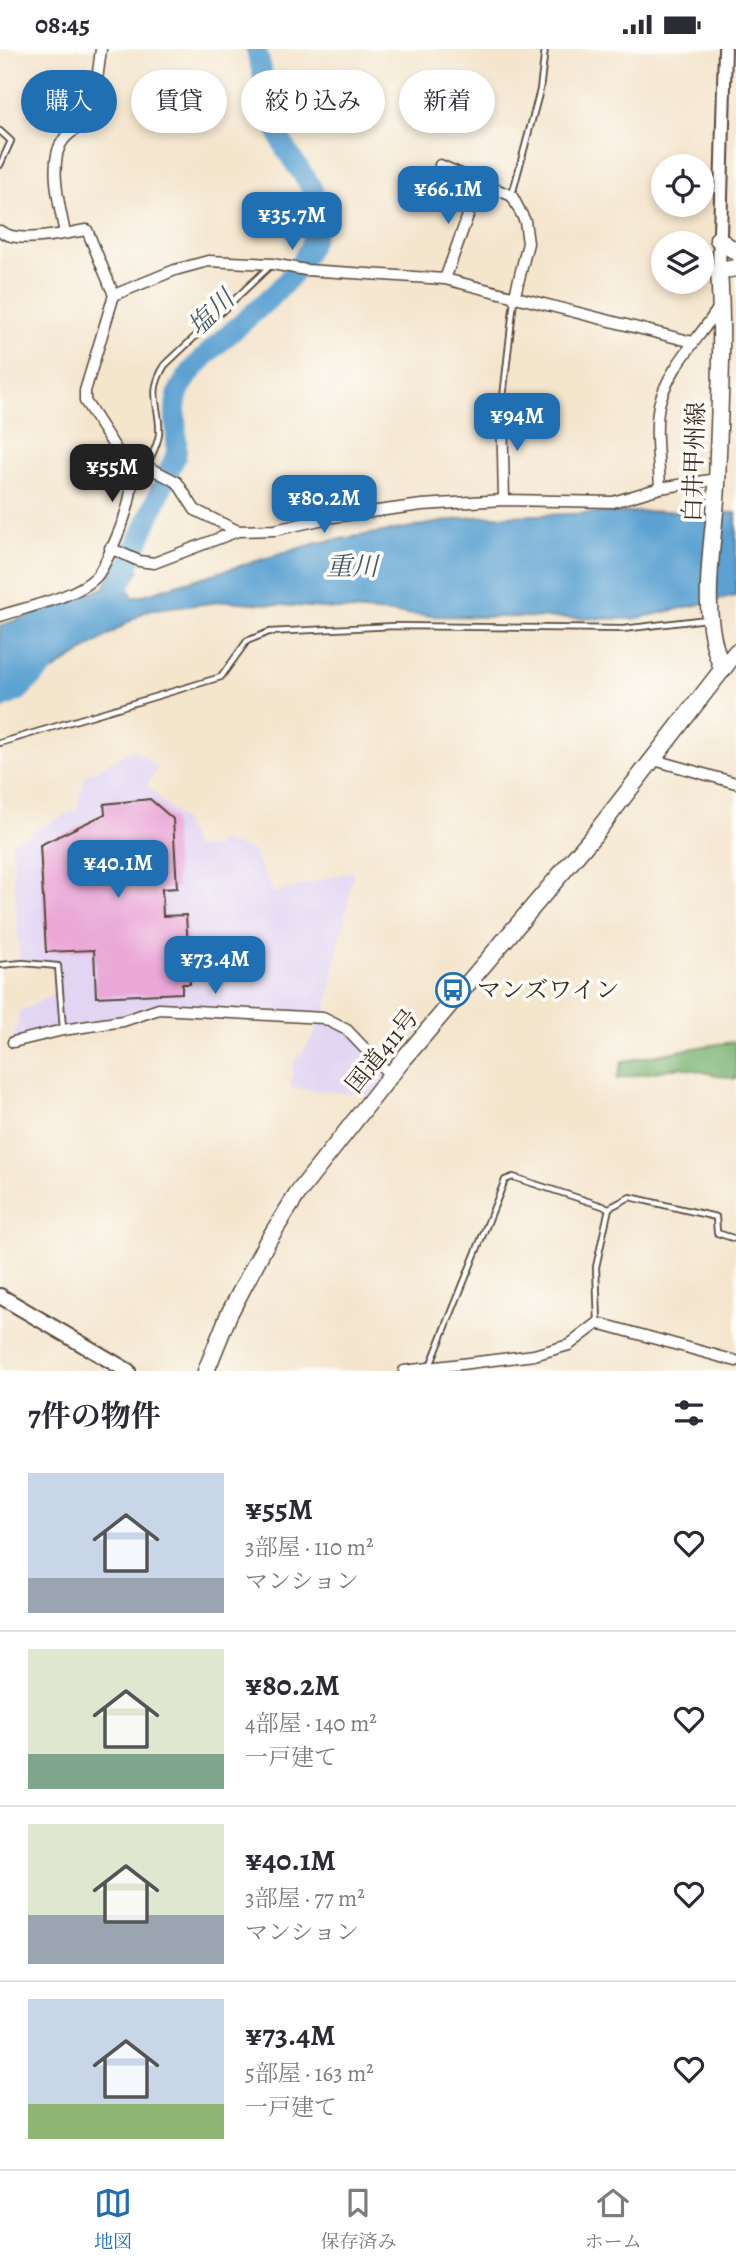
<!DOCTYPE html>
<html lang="ja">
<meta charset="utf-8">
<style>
body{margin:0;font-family:Alegreya,"Noto Serif JP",serif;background:#f7f7f7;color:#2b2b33;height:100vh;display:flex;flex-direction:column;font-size:26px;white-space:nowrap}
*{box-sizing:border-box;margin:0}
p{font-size:23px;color:#7c7c81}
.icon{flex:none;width:38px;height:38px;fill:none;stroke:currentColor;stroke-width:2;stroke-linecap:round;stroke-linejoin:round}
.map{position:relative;height:1322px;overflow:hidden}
.side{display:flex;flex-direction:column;background:#fff;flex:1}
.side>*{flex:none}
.guide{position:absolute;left:21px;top:21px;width:695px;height:63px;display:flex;gap:14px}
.tools{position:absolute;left:651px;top:105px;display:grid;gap:14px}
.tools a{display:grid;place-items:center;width:63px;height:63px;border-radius:50%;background:#fff;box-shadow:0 4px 10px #0003;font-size:35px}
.price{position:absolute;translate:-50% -60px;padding:0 16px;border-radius:14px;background:#1f6fb2;color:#fff;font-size:23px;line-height:46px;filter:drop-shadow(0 2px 4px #0008)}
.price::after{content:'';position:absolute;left:50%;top:42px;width:21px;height:16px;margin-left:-10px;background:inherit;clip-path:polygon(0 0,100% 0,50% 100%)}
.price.current{background:#222;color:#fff}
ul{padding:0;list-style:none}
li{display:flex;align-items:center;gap:21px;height:175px;padding:0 28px}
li+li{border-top:2px solid #e1e1e2}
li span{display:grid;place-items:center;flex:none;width:196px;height:140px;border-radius:0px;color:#555}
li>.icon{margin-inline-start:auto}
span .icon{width:84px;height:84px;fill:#fffc;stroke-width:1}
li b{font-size:30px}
h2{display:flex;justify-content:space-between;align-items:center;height:84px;padding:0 28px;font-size:30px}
.pill{padding:0 24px;border-radius:32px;background:#fff;box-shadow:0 4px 10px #0003;font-size:24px;line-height:63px}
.pill.current{background:#1f6fb2;color:#fff}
.status{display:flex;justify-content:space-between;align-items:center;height:49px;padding:0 35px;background:#fff;direction:ltr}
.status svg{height:19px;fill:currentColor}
.tab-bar{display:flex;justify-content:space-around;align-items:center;height:98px;border-top:2px solid #e1e1e2;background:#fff;font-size:19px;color:#7c7c81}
.tab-bar a{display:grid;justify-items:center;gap:4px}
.tab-bar .current{color:#1f6fb2}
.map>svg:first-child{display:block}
</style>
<div class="status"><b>08:45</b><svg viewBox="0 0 49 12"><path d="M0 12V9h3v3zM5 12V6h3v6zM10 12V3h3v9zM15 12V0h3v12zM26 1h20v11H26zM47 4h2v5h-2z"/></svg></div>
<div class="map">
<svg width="736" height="1322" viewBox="0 0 736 1322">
<rect width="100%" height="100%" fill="#fdfcf7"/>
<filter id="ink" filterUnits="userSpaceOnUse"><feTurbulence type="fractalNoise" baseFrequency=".0143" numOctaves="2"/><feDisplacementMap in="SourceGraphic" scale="14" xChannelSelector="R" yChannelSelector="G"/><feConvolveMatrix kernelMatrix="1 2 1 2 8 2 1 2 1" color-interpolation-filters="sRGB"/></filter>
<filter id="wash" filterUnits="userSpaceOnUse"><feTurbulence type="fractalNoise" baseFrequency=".00686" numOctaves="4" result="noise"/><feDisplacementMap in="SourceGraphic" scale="28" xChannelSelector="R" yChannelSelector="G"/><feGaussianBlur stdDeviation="1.57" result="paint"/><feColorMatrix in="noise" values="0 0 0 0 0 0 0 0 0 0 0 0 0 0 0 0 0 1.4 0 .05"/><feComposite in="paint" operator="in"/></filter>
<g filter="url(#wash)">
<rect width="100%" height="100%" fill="#f4e5cd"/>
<!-- built -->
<path fill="#e2d4f3" d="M133 700 158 719 147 736 184 774 194 798H217L216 791 252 801 274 844 354 822 326 964 401 1013 375 1046 290 1039 294 1012 306 998 322 969 159 960 13 993 19 963 60 942 57 918 19 911 12 793 77 760 85 727Z"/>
<!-- forest -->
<path fill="#77b270" stroke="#596e47" stroke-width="2" d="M736 993V1030L680 1018 617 1030 622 1012C661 1007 697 996 736 993Z"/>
<!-- water -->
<path fill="#5ba1d1" stroke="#4b6678" stroke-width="2" d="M668 462 736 464V547L634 570 431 567 227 552 146 562 52 622 0 645V577L104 539 118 511 139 521 128 539 133 549 317 494 472 468Z"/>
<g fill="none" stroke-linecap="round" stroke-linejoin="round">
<!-- river -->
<path stroke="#5ba1d1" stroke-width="21" d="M117 542 176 406C179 383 170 360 181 338 215 278 324 235 317 157 315 134 294 117 284 97 272 73 264 27 256 0
M0 650 18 642 45 615"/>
</g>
<g id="blocks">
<!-- building -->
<path fill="#eaa7d8" d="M150 750 173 770 177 839 162 840 163 867 186 866 190 935H182V944L96 948 94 901 46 903 40 796 105 765 104 755Z"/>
</g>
</g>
<g filter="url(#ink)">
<use href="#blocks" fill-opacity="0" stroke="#574638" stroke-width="2"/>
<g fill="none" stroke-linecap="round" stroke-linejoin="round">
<!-- service casing -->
<g stroke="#574638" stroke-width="8">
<path id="service" d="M0 82 11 92 0 116
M512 146 540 41 545 0
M502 357 514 251
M147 417C151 407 158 396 159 385 161 356 146 346 165 316L270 217
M0 694 221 628 247 592 269 583 395 577 623 580 707 570
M0 916 23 914 58 917 63 980
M598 1273 596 1218 609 1159
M430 1317 505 1131 513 1128 609 1159 630 1148 716 1168 717 1184 736 1190"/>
</g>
<!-- minor casing -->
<g stroke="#574638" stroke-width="13">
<path id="minor" d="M440 116 512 147 525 172 528 194 514 250
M0 182C18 196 65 184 87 181L114 246 85 342V352L121 408 135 420 146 417 177 433 195 461 238 482 275 481 333 468 422 456 504 451 613 453 660 439C659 412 654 383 659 356 668 319 700 289 719 258
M65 184C60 160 47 110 64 90 71 82 83 76 92 70L101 0
M445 230 480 133
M114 246 175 221 208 212 272 215 306 221 445 230 693 293
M502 358 504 451
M660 439 717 430
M110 499 139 512 154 514 238 482
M0 567C27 558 77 548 96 528 105 518 122 477 126 463 131 450 131 434 135 420
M654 711 736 734
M13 993 63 981 123 972 159 960 323 969 347 981 390 1026
M404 1322 534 1306 569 1296 598 1274 736 1312"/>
</g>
<!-- tertiary casing -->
<g stroke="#574638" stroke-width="16">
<path id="tertiary" d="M719 222 725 0"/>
</g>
<!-- secondary casing -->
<g stroke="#574638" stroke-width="18">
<path id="secondary" d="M0 1247 128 1322"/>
</g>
<!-- primary casing -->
<g stroke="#574638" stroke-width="19">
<path id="primary" d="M718 190 736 203
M723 621C697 563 714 498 717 436 719 365 724 292 719 222L736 219"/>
</g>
<!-- trunk casing -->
<g stroke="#574638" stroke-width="19">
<path id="trunk" d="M206 1322 229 1265 267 1193 298 1144 401 1013 594 786 736 603"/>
</g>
<!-- service -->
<use href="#service" stroke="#fff" stroke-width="4.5"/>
<!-- minor -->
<use href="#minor" stroke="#fff" stroke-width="10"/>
<!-- tertiary -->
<use href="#tertiary" stroke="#fff" stroke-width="12"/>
<!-- secondary -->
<use href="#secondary" stroke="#fff" stroke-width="14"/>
<!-- primary -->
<use href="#primary" stroke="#fff" stroke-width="16"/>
<!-- trunk -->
<use href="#trunk" stroke="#fff" stroke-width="16"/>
</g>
</g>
<!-- icons -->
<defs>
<g id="bus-ring" transform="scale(1.75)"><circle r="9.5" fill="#fdfcf7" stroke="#1f6fb2" stroke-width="1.5"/><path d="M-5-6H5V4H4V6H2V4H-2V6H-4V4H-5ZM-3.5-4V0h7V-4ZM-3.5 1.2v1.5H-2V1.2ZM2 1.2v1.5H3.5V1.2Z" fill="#1f6fb2"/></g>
</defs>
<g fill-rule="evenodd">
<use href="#bus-ring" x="453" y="941"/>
</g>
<g text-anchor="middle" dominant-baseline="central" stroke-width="7" stroke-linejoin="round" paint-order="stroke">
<!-- street labels -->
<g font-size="24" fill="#3b2a1e" stroke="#fdfcf7">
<text transform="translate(694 413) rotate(-88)">白井甲州線</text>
<text transform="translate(382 1002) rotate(-51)">国道411号</text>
</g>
<!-- poi labels -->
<g font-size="24" fill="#3b2a1e" stroke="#fdfcf7" text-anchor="start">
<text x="477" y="941">マンズワイン</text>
</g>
<!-- water labels -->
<g font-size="26" font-style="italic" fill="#485a66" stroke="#fdfcf7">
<text transform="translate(211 264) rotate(-44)">塩川</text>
<text x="352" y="517">重川</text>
</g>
</g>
</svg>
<div class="tools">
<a><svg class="icon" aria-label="locate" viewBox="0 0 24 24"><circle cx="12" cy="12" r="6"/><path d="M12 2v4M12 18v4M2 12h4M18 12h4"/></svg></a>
<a><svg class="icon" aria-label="layers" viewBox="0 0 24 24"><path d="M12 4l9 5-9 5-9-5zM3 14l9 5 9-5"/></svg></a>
</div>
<b class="price" style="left:448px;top:177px">¥66.1M</b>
<b class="price" style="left:292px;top:203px">¥35.7M</b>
<b class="price" style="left:517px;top:404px">¥94M</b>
<b class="price current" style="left:112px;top:455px">¥55M</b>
<b class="price" style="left:324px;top:486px">¥80.2M</b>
<b class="price" style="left:118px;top:851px">¥40.1M</b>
<b class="price" style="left:215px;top:947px">¥73.4M</b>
<div class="guide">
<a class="pill current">購入</a>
<a class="pill">賃貸</a>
<a class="pill">絞り込み</a>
<a class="pill">新着</a>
</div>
</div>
<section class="side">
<h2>7件の物件<svg class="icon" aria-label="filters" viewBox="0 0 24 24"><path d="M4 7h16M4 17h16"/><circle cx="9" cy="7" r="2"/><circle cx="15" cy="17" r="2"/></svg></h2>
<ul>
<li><span style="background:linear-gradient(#c9d6e8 75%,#9aa5b1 0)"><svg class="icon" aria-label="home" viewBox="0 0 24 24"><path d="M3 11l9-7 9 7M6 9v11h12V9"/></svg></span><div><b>¥55M</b><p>3部屋 · 110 m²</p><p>マンション</p></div><svg class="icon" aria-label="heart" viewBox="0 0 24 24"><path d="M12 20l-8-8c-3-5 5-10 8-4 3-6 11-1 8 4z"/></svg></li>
<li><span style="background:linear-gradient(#dfe7d0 75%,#7fa58c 0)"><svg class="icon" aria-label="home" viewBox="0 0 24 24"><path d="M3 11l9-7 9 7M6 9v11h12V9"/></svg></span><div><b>¥80.2M</b><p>4部屋 · 140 m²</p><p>一戸建て</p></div><svg class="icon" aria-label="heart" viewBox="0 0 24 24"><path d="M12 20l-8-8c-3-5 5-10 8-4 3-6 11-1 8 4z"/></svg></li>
<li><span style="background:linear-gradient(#dfe7d0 65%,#9aa5b1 0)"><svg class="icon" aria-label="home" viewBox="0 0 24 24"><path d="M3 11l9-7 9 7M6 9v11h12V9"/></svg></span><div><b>¥40.1M</b><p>3部屋 · 77 m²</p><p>マンション</p></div><svg class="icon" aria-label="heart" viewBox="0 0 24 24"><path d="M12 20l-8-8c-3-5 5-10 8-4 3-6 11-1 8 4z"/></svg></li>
<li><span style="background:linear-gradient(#c9d6e8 75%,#8fb573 0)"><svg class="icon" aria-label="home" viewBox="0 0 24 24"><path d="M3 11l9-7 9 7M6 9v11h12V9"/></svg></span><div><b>¥73.4M</b><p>5部屋 · 163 m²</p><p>一戸建て</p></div><svg class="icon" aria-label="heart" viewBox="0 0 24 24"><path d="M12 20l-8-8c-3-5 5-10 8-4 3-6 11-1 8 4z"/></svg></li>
</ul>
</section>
<nav class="tab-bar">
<a class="current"><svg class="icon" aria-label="map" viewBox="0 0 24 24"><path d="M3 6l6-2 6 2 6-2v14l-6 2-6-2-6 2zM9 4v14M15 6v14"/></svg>地図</a>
<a><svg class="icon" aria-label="saved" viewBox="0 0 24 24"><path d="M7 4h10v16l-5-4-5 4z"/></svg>保存済み</a>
<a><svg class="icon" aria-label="home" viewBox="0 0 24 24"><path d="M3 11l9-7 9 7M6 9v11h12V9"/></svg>ホーム</a>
</nav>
